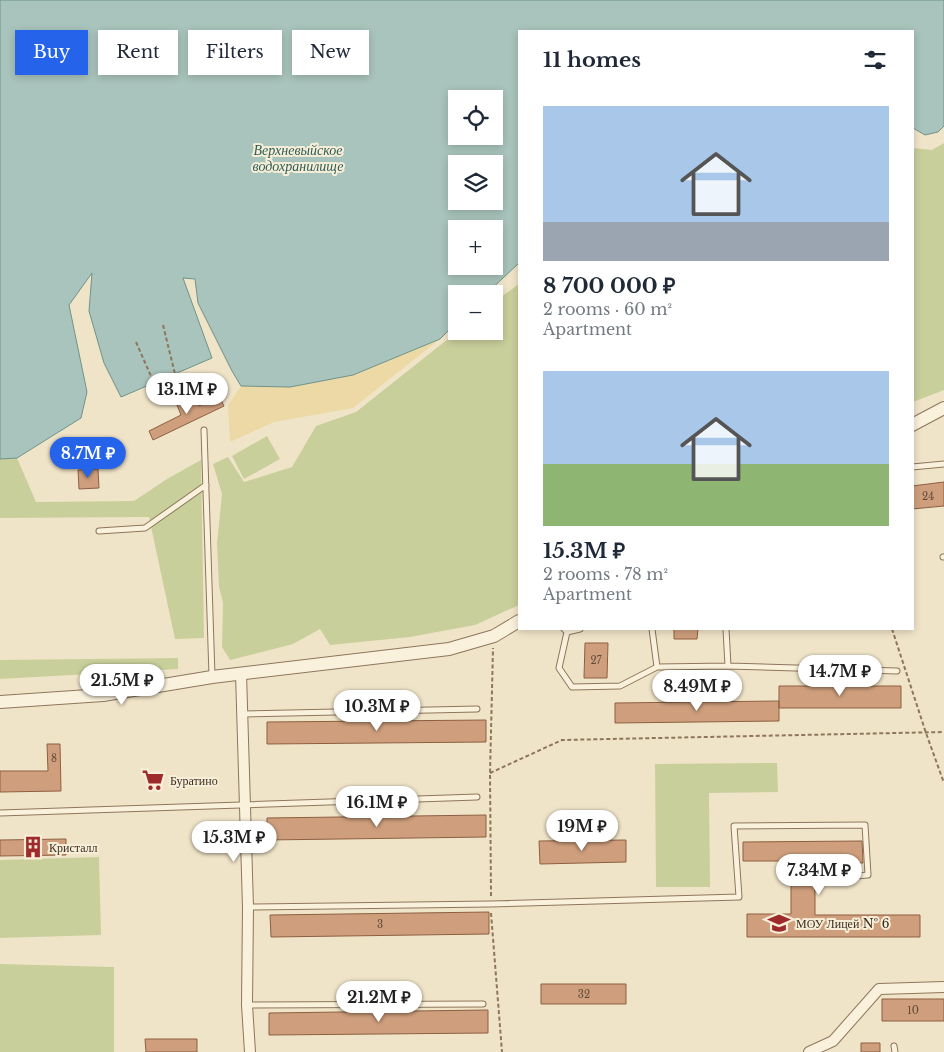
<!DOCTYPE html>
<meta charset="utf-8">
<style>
body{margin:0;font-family:"Libre Baskerville",serif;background:#f6f6f7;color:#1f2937;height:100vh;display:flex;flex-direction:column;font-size:19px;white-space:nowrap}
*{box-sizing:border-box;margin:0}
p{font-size:16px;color:#747a83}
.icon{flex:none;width:28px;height:28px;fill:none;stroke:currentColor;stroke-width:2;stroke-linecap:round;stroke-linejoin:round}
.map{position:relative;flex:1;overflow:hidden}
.sheet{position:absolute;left:518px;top:30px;width:396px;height:600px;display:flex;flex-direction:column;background:#fff;border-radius:0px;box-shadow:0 2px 8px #0003}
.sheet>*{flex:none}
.banner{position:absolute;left:15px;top:30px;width:428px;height:45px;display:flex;gap:10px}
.buttons{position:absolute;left:448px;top:90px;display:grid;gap:10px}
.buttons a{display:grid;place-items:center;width:55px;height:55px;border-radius:0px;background:#fff;box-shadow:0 2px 8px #0003;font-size:25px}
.price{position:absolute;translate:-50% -42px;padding:0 11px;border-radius:18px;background:#fff;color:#222;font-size:16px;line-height:32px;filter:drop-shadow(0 1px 2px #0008)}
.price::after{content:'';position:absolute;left:50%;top:30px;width:15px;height:11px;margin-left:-8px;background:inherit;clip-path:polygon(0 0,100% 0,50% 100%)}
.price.on{background:#2563eb;color:#fff}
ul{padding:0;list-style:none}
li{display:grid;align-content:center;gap:10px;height:265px;padding:0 25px}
li span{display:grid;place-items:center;height:155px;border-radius:0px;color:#555}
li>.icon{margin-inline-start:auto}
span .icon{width:90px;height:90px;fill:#fffc;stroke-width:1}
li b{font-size:21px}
h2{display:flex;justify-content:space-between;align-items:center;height:60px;padding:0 25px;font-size:21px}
.pill{padding:0 18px;border-radius:0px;background:#fff;box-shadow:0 2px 8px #0003;font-size:18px;line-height:45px}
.pill.on{background:#2563eb;color:#fff}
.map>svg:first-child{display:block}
</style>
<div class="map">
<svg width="944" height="1052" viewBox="0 0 944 1052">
<rect width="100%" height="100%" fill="#f0e4c8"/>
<!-- green -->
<path fill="#c9cf9b" d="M944 143V390L913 402V148L932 150Z
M519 284V605L475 625 410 637 330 645 320 629 293 644 230 660 222 647 223 603 219 587 217 544 222 494 213 464 228 457 244 482 292 467 316 426 356 412 458 331H494V302Z
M267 436 280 459 244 479 232 456Z
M17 458 36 502 134 501 167 479 201 460 204 638 175 639 149 517 0 518V459Z
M178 658V669L0 679V660Z
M777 763 778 792 709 793 710 887H656L655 764Z
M99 857 101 935 0 938V860Z
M0 964 114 967V1052H0Z"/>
<!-- sand -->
<path fill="#ecd9a5" d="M440 339 353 408 274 422 230 442 228 405 241 386 290 387 353 375Z"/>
<!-- water -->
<path fill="#a9c4bc" stroke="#6f938a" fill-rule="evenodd" d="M0 0H944V126L938 132 925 135 913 128 912 31H519V263L486 294H456V323L440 339 353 375 290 387 241 386 232 371 198 303 195 279 183 278 212 358 121 397 104 363 89 311 92 273 69 305 87 392 81 418 17 458 0 459ZM456 99H494V136H456ZM456 164H494V201H456ZM456 229H494V266H456Z"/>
<!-- building -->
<path fill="#cf9f7d" stroke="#8d5f41" d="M219 396 224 406 153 440 149 431 181 415 177 405 194 397 199 406Z
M98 469 99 488 79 489 78 470Z
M944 482V506L912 509V486Z
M674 629H698L697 639H674Z
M585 643H608L607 678H584Z
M779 686H901V708H779Z
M779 701V721L615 723V703Z
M486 720V742L267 744V722Z
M47 744H60L61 791 0 792V771H48Z
M486 815V837L267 840V818Z
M66 839V855L0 856V840Z
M626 840V862L540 864 539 841Z
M862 841 863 863H815V915H920V937H747V914H791V861H743V842Z
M489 912V934L271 937 270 915Z
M541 984H626V1004H541Z
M882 999H944V1021H882Z
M488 1010V1033L269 1035V1013Z
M145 1039H197V1052H146Z
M861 1043H880V1052H861Z"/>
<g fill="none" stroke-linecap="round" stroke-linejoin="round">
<!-- service casing -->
<g stroke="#8d765c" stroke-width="7">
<path id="service" d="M204 430 212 676
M912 467 944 464
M99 531 145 528 206 485
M943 557H944
M564 629 567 632 559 668 572 687 620 686 657 667 728 666 897 671
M652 629 657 667
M726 629 728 666
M567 632 580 629
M243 714 477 709
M0 813 477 797
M248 907 491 904 739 897 734 826 865 825 868 875 832 878
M247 1005 483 1004
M894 1046 895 1052"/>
</g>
<!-- minor casing -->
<g stroke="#8d765c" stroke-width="12">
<path id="minor" d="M241 673 248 907 247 1005 250 1052
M809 1052 833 1041 879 989 944 987"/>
</g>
<!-- tertiary casing -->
<g stroke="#8d765c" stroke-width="14">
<path id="tertiary" d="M912 425 944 408
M0 702 103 695 212 677 449 649 494 636 519 621"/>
</g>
<!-- path -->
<path stroke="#8d765c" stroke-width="2" stroke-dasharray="4 2.5" stroke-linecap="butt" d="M163 325 175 374
M136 342 154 383
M892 629 926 733 944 783
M490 773 562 740 944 732
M491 896 490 773 493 648
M491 913 502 1052"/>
<!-- service -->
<use href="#service" stroke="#faf1dc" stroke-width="5"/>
<!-- minor -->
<use href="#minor" stroke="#faf1dc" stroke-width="10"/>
<!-- tertiary -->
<use href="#tertiary" stroke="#faf1dc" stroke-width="12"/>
</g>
<!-- icons -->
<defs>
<g id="supermarket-bare" transform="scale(1.725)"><path d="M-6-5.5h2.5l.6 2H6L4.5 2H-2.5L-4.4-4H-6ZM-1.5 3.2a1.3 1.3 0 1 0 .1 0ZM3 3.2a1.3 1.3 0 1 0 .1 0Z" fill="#9e2a2b" stroke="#f7eed8" stroke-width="2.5" paint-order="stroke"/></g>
<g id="building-bare" transform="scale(1.725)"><path d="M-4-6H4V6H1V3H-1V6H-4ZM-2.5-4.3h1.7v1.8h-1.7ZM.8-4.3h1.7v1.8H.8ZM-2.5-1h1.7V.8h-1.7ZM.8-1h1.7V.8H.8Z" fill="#9e2a2b" stroke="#f7eed8" stroke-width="2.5" paint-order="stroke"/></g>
<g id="school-bare" transform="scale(1.725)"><path d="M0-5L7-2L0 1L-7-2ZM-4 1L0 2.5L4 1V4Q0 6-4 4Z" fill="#9e2a2b" stroke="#f7eed8" stroke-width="2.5" paint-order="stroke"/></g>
</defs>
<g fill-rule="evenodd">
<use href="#supermarket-bare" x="153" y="780"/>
<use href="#building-bare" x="33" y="847"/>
<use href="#school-bare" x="779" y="923"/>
</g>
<g text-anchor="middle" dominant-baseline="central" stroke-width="4" stroke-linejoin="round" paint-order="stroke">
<!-- number labels -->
<g font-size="10" fill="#624a37">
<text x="928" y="496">24</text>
<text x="596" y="660">27</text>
<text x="54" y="758">8</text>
<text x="380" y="924">3</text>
<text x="584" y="994">32</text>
<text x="913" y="1010">10</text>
</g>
<!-- poi labels -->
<g font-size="12" fill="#3d2e20" stroke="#f7eed8" text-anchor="start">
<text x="170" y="780">Буратино</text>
<text x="49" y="847">Кристалл</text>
<text x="796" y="923">МОУ Лицей № 6</text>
</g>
<!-- water labels -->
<g font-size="14" font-style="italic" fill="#2f5d5a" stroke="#f7eed8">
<text x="298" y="150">Верхневыйское<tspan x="298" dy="16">водохранилище</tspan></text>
</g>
</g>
</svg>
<div class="buttons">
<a><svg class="icon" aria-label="locate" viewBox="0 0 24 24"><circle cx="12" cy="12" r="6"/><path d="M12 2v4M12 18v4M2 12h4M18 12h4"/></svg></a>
<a><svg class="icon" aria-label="layers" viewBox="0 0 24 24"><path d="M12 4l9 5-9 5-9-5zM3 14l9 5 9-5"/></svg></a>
<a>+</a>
<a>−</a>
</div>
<b class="price" style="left:187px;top:415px">13.1M ₽</b>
<b class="price on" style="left:88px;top:479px">8.7M ₽</b>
<b class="price" style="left:840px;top:697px">14.7M ₽</b>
<b class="price" style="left:122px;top:706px">21.5M ₽</b>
<b class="price" style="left:697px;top:712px">8.49M ₽</b>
<b class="price" style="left:377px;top:732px">10.3M ₽</b>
<b class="price" style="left:377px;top:828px">16.1M ₽</b>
<b class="price" style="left:582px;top:852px">19M ₽</b>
<b class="price" style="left:234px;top:863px">15.3M ₽</b>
<b class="price" style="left:819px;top:896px">7.34M ₽</b>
<b class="price" style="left:379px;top:1023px">21.2M ₽</b>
<div class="banner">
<a class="pill on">Buy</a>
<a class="pill">Rent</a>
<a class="pill">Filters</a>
<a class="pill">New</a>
</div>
<section class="sheet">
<h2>11 homes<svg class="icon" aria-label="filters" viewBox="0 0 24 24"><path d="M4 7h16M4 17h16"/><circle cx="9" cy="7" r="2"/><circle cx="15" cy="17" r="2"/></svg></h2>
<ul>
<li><span style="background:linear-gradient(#a9c7e8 75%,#9aa5b1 0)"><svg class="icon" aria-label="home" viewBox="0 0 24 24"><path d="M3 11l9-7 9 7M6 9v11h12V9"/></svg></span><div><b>8 700 000 ₽</b><p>2 rooms · 60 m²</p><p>Apartment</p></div></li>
<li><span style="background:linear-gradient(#a9c7e8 60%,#8fb573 0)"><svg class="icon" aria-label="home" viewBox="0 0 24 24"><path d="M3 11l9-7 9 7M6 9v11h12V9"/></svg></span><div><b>15.3M ₽</b><p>2 rooms · 78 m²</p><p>Apartment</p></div></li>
</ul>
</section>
</div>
